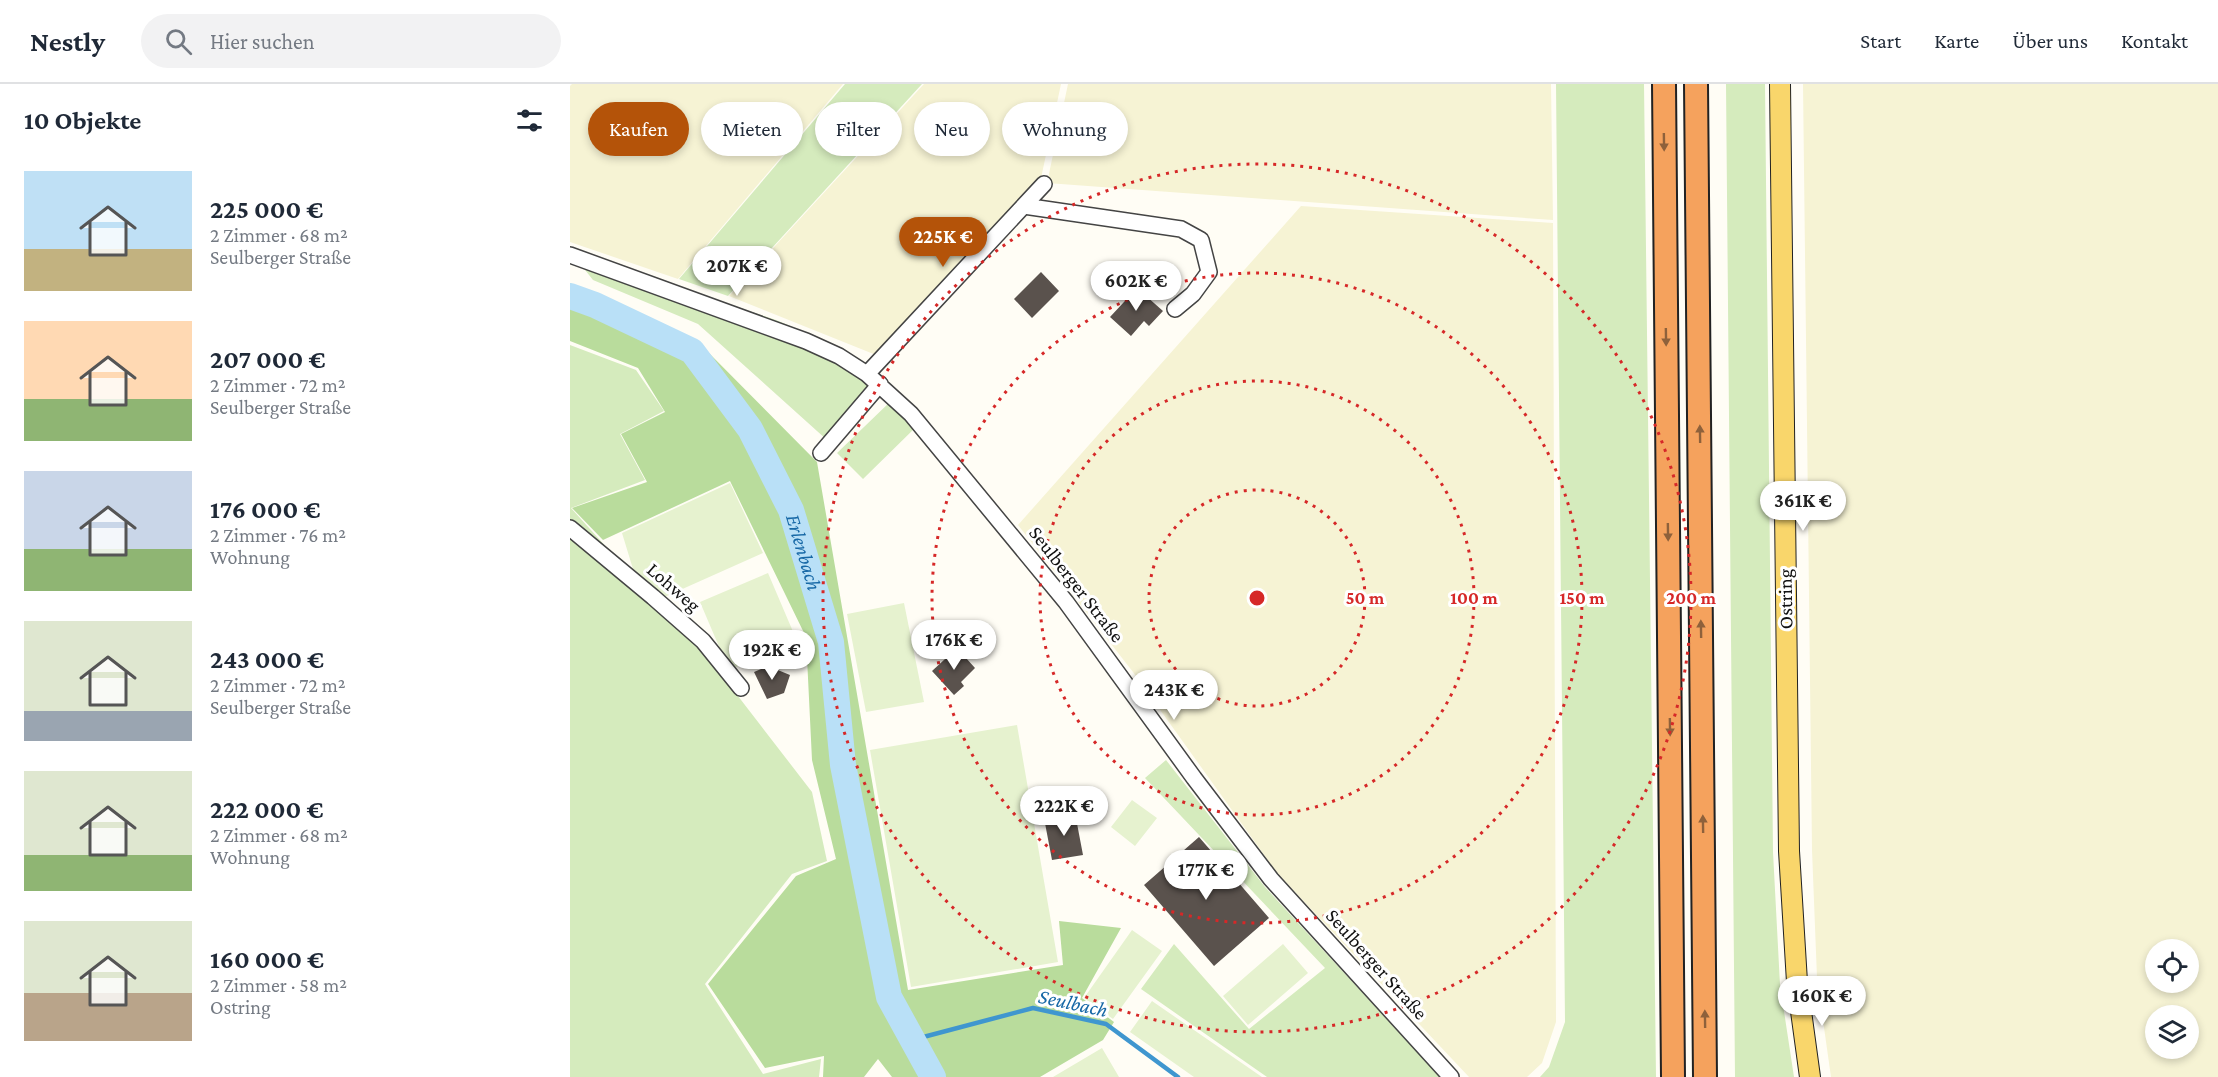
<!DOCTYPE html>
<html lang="de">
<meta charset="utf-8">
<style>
body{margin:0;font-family:"Crimson Pro",serif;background:#f2f2f3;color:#1f2937;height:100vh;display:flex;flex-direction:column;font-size:22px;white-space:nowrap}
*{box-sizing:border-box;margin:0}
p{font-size:20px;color:#747a83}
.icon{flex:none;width:33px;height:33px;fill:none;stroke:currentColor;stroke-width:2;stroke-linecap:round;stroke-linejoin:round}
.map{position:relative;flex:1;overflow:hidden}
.sheet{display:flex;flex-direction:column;background:#fff;width:570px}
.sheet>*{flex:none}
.banner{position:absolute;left:18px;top:18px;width:570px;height:54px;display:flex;gap:12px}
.controls{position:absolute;left:1575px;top:855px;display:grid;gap:12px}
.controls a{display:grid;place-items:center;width:54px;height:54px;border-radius:50%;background:#fff;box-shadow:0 3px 9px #0003;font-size:30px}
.price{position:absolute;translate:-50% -51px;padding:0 14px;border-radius:21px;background:#fff;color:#222;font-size:20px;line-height:39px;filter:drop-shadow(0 2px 3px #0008)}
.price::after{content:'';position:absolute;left:50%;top:36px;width:18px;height:14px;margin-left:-9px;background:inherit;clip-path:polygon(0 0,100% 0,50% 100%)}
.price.on{background:#b45309;color:#fff}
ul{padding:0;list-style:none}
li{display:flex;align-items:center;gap:18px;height:150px;padding:0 24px}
li span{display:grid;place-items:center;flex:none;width:168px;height:120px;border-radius:0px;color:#555}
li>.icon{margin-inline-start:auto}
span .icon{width:72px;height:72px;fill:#fffc;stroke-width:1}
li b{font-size:26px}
h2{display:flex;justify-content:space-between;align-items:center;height:72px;padding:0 24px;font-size:26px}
.chip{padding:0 21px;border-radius:27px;background:#fff;box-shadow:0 3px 9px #0003;font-size:21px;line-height:54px}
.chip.on{background:#b45309;color:#fff}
header{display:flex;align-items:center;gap:36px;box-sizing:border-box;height:84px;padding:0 30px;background:#fff;border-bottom:2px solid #e0e1e3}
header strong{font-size:28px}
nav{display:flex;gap:33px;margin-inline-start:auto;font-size:21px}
.search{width:420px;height:54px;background:#f2f2f3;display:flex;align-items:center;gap:15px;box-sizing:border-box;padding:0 21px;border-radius:33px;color:#747a83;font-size:22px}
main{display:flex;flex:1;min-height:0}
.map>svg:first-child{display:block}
</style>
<header>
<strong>Nestly</strong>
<div class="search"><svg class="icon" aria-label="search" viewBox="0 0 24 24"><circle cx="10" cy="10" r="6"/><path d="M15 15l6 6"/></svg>Hier suchen</div>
<nav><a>Start</a><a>Karte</a><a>Über uns</a><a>Kontakt</a></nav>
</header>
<main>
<section class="sheet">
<h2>10 Objekte<svg class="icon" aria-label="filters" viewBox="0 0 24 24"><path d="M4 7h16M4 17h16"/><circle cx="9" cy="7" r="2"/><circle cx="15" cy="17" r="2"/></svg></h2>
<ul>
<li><span style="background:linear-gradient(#bfe0f5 65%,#c2b280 0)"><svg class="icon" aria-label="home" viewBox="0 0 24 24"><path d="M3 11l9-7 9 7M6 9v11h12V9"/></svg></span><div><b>225 000 €</b><p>2 Zimmer · 68 m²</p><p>Seulberger Straße</p></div></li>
<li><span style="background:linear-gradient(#ffd9b3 65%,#8fb573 0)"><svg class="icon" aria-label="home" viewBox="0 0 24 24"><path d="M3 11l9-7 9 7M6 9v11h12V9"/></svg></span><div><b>207 000 €</b><p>2 Zimmer · 72 m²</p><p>Seulberger Straße</p></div></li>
<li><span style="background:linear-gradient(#c9d6e8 65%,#8fb573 0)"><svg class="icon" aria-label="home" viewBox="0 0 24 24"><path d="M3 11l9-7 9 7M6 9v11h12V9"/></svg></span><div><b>176 000 €</b><p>2 Zimmer · 76 m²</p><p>Wohnung</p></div></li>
<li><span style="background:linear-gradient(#dfe7d0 75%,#9aa5b1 0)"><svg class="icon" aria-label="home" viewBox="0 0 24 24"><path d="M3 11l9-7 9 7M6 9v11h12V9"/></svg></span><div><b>243 000 €</b><p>2 Zimmer · 72 m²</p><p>Seulberger Straße</p></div></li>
<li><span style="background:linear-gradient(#dfe7d0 70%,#8fb573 0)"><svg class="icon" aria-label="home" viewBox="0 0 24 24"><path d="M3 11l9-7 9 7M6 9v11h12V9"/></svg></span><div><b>222 000 €</b><p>2 Zimmer · 68 m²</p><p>Wohnung</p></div></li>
<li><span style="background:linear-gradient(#dfe7d0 60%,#b9a48a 0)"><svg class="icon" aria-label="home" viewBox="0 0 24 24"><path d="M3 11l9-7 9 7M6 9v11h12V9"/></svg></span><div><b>160 000 €</b><p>2 Zimmer · 58 m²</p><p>Ostring</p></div></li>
</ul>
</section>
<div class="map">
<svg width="1648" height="993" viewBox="0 0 1648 993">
<rect width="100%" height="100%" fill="#fffdf5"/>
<!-- farmland -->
<path fill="#f6f3d4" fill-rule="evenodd" d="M2 0H273L108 195 0 158V2Z
M354 0H491L470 99 311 273 159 212Z
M498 0H981L983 136 477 99Z
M1233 0H1648V993H1261L1247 894 1242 766ZM1586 866H1618V898H1586ZM1586 932H1618V964H1586Z
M731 122 983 139 986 938 972 979 957 993H899L707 789 563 588 448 441Z"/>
<!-- green -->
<path fill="#d5ebbd" d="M275 0H352L158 212 109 195Z
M986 0H1074L1086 993H970L979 983 995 938Z
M1156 0H1195L1203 768 1210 901 1224 993H1165Z
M0 167 206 236 272 264 312 292 257 356 128 240 23 196Z
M0 261 66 286 94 327 50 350 75 396 1 424 151 590 242 708 257 777 222 790 135 900 193 990 251 975 249 993H0Z
M322 316 347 342 293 395 267 369Z
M596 676 695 803 870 993H697L571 905 604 860 679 945 755 884 575 694Z"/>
<!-- forest -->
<path fill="#b9dc9c" d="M0 199 132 262 247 378 338 906 493 881 489 837 551 844 512 914 544 938 533 956 470 993H322L308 975 294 993H253L254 972 195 984 138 900 226 792 266 775 242 676 236 553 160 397 33 456 2 424 77 398 51 350 95 328 68 284 0 257Z"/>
<!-- pitch -->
<path fill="#e6f2cf" d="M160 399 193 469 90 515 63 485 52 449Z
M198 489 227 557 159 586 130 518Z
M334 519 354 618 296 628 277 530Z
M447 641 488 878 341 903 300 666Z
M562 716 587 734 565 762 541 743Z
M562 846 592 867 543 935 514 914Z
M713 860 738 889 678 941 653 912Z
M582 917 692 993H624L560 948Z
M532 964 549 993H483Z"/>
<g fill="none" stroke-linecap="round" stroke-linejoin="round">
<!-- stream -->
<path stroke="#3f96cf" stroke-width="4.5" d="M342 956 463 924 536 940 608 993"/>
<!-- river -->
<path stroke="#b9e0f7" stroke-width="26" id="s1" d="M0 212 25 221 122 267 180 345 221 426 261 558 273 681 319 913 363 993"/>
</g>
<!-- building -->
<path fill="#5a524d" d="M471 188 489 207 462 234 444 215Z
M567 204 593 227 579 242 574 237 561 252 540 233Z
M387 564 405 584 391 598 394 602 384 611 362 587Z
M198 582 220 591 214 609 197 615 184 588Z
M505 729 513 771 482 776 474 734Z
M629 753 699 834 644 882 574 801Z"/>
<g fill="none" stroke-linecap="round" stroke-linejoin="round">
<!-- minor casing -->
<g stroke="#444" stroke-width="18">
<path id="minor" d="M454 122 611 145 631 156 639 188 623 210 605 225
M0 171 236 257 269 272 297 290 341 330 496 518 624 694 701 795 881 993
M297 290 474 100
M251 369 310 300
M0 444 83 513 133 557 171 604"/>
</g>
<!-- major casing -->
<g stroke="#222" stroke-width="22">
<path id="major" d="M1210 0 1219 767 1227 898 1240 993"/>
</g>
<!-- highway casing -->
<g stroke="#222" stroke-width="26">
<path id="highway" d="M1094 0 1103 993
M1126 0 1135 993"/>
</g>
<!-- minor -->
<use href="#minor" stroke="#fff" stroke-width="15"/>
<!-- major -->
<use href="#major" stroke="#f9d66b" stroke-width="20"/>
<!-- highway -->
<use href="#highway" stroke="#f5a25d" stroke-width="22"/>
</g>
<!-- one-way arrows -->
<defs><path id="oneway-solid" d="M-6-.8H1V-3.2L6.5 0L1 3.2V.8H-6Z" transform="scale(1.5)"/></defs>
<g fill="#8e613b">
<use href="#oneway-solid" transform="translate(1094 58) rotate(89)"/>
<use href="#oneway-solid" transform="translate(1096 253) rotate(89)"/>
<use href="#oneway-solid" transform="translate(1130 350) rotate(-91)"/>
<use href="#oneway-solid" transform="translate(1098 448) rotate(89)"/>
<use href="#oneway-solid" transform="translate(1131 545) rotate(-91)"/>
<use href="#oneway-solid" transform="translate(1100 643) rotate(89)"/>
<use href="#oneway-solid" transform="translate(1133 740) rotate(-91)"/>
<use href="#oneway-solid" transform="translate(1135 935) rotate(-91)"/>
</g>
<!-- distance rings -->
<g fill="none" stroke="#d62828" stroke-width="3" stroke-dasharray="3 6">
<circle cx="687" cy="514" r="108"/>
<circle cx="687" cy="514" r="217"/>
<circle cx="687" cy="514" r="325"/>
<circle cx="687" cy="514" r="434"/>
</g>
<g text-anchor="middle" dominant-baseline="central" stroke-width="6" stroke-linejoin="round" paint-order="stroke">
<!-- street labels -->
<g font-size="20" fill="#111" stroke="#fff">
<text transform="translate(507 500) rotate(52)">Seulberger Straße</text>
<text transform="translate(104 503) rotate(41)">Lohweg</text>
<text transform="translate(1215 515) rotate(-91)">Ostring</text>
<text transform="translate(807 880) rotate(48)">Seulberger Straße</text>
</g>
<!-- water labels -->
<g font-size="21" font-style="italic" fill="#1768a6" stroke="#fff">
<text stroke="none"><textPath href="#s1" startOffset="366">Erlenbach</textPath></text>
<text transform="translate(503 919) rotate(12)">Seulbach</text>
</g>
</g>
<circle cx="687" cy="514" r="9" fill="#d62828" stroke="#fff" stroke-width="3"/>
<g font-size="18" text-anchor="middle" font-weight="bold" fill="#d62828" stroke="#fff" stroke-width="6" stroke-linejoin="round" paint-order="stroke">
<text x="795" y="520">50 m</text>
<text x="904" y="520">100 m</text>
<text x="1012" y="520">150 m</text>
<text x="1121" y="520">200 m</text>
</g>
</svg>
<div class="controls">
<a><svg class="icon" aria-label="locate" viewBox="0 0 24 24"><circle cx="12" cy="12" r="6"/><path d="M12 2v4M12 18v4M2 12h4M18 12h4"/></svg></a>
<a><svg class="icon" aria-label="layers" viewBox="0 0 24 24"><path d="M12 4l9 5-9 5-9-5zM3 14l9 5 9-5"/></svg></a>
</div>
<b class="price on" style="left:373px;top:184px">225K €</b>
<b class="price" style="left:167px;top:213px">207K €</b>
<b class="price" style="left:566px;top:228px">602K €</b>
<b class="price" style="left:1233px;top:448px">361K €</b>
<b class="price" style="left:384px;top:587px">176K €</b>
<b class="price" style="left:202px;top:597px">192K €</b>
<b class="price" style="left:604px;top:637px">243K €</b>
<b class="price" style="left:494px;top:753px">222K €</b>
<b class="price" style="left:636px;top:817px">177K €</b>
<b class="price" style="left:1252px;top:943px">160K €</b>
<div class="banner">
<a class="chip on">Kaufen</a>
<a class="chip">Mieten</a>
<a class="chip">Filter</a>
<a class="chip">Neu</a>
<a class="chip">Wohnung</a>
</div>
</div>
</main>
